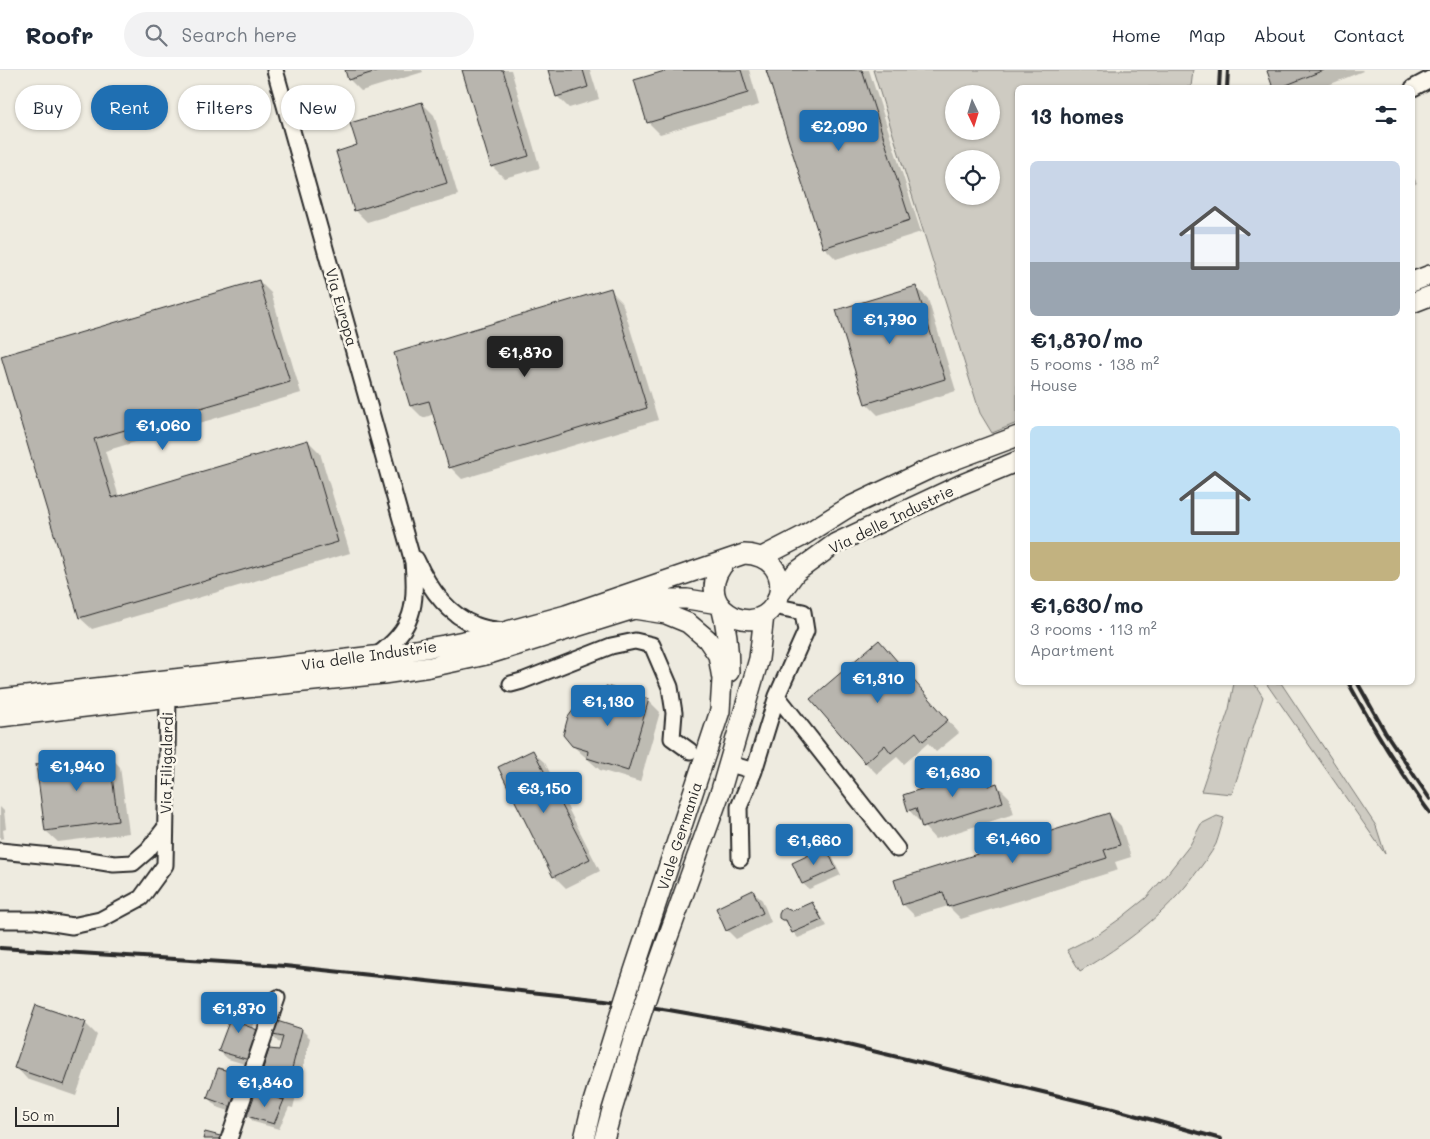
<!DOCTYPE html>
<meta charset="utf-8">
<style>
body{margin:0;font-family:Mali,sans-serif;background:#f2f2f3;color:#1f2937;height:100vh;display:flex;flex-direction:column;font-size:19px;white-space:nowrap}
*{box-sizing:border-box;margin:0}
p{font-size:16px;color:#747a83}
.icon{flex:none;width:28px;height:28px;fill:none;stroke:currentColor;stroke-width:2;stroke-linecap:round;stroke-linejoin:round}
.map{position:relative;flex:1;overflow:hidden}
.details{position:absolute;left:1015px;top:15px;width:400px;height:600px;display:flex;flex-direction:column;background:#fff;border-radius:8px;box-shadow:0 1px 4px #0004}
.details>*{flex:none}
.banner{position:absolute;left:15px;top:15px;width:475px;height:45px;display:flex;gap:10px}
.needle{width:32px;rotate:176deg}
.controls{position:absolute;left:945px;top:15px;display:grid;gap:10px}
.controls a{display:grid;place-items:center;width:55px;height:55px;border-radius:50%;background:#fff;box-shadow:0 1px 4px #0004;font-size:25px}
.scale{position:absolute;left:15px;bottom:12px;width:104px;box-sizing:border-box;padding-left:5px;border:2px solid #2b2b2b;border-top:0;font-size:14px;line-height:18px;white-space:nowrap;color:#2b2b2b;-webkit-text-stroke:4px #fbf7ec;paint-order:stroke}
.price{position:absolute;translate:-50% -42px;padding:0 11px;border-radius:5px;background:#1f6fb2;color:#fff;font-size:16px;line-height:32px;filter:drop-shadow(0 1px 2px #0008)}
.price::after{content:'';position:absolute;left:50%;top:30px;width:15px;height:11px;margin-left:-8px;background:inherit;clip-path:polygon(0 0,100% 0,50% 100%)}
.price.current{background:#222;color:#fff}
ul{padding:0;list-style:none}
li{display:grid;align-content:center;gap:10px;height:265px;padding:0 15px}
li span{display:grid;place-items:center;height:155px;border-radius:8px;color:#555}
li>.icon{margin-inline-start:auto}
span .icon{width:90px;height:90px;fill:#fffc;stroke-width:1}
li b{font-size:21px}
h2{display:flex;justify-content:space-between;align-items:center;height:60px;padding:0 15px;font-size:21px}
.tag{padding:0 18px;border-radius:22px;background:#fff;box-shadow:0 1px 4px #0004;font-size:18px;line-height:45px}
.tag.current{background:#1f6fb2;color:#fff}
header{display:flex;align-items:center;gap:30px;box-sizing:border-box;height:70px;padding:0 25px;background:#fff;border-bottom:1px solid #e0e1e3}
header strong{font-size:24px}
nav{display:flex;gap:28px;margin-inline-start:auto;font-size:18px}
.search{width:350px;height:45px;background:#f2f2f3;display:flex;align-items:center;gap:12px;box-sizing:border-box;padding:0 18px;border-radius:28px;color:#747a83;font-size:19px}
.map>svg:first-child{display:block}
</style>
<header>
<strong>Roofr</strong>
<div class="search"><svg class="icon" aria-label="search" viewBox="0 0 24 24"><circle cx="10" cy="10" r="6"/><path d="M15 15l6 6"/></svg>Search here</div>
<nav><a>Home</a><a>Map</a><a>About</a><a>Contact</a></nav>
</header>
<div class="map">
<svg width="1430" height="1069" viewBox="0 0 1430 1069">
<rect width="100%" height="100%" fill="#eeebe0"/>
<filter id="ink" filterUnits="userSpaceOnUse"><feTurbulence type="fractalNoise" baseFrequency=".02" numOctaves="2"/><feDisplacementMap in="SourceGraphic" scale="10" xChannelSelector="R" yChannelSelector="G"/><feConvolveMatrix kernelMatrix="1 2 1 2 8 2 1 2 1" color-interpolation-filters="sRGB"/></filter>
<g filter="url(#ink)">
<!-- green -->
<path fill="#cecbc2" stroke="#7c7b76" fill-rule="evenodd" d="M873 0H1193L1191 17 1018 18 1017 353 992 363 980 343ZM954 24H991V61H954ZM954 89H991V126H954Z
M1234 613H1254L1263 627 1232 724 1201 721 1229 639Z
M1266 613H1281L1376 756 1385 784Z
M1217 746 1224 748C1221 757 1219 766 1216 774 1211 784 1203 794 1196 803 1166 844 1124 875 1080 901L1067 880 1097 865 1121 848 1146 828 1168 803 1190 775 1201 754Z"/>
<!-- shadow -->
<path fill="#0003" d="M347 0H422L423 2 361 21 349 9Z
M463 0H511L540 98 504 108 492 96Z
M549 0H590L599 29 569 38 557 26Z
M672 0H749L759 35 660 64 648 52Z
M767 0H869L921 162 836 189 824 177Z
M1273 0H1362L1363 1 1321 18H1274Z
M422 33 434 45 458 125 367 152 355 140 359 76Z
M1412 104 1417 113 1412 116Z
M259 211 271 223 301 323 105 381 119 427 308 371 320 383 350 483 92 559 80 548 3 287Z
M916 217 928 229 956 321 878 345 866 333Z
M610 220 622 232 658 350 462 409 450 397 434 344 423 348 411 336Z
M890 584 959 663 936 682 928 673 904 694 897 687 877 704 865 692Z
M648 630 660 642 640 712 600 700 573 676Z
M533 682 545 693 600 801 566 818 554 806Z
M109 685 120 697 129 763 58 772 46 761Z
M982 701 994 713 995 715H997L1009 727 1014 744 935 769 909 740Z
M0 737 4 741 6 759 3 760 4 768 0 769Z
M1109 744 1121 756 1131 787 1115 792 1118 800 961 849 948 836 915 846 903 834Z
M826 779 831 784 841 805 809 819 803 814 794 793Z
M753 822 762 830 771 852 736 869 727 860Z
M812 833 817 839 827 856 798 868 793 862 789 855 781 847Z
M250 935 259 943 252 959 258 998 228 989 219 981Z
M85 953 97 965 76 1026 27 1009 16 997Z
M302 960 310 968 293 1038 289 1037 279 1059 254 1052 248 1046 280 982 282 973 278 972 270 963Z
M251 1015 241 1045 217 1037 208 1028Z"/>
<!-- building -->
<path fill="#b8b5ae" stroke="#2b2b2b" d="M345 0H380L348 10Z
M462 0H503L529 86 491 97Z
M548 0H583L588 17 556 27Z
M668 0H741L748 23 647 53 634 10Z
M766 0H862L910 150 823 178Z
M1269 0H1324L1279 18H1273L1267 1Z
M422 32 447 113 354 141 336 82 357 75 350 53Z
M259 210 290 312 94 369 112 428 308 370 338 472 79 548 1 286Z
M916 216 945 309 865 334 836 240Z
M611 218 647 338 449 398 429 331 410 336 394 283Z
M879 570 948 650 923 671 916 662 891 683 885 675 865 693 810 629Z
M606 616 649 629 628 701 587 688 588 681 572 676 563 665 568 647 583 627H602Z
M533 680 590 789 553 807 498 697Z
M109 684 118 751 45 761 36 694Z
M982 699 988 716 997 713 1003 732 922 758 916 738 908 741 903 725Z
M1109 743 1120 775 1104 780 1107 788 948 837 943 822 902 835 894 810Z
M826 777 836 799 802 814 792 793Z
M753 820 763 843 726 861 716 838Z
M812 832 822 850 792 863 786 850H782L779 848V844L781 840 785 838 792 841Z
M238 928 251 934 242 954 260 961 249 990 218 981Z
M36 935 86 952 64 1015 14 998Z
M274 950 302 959 284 1030 256 1021 269 979 279 980 283 967 268 964Z
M218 998 243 1005 232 1037 207 1028Z
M256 1021 284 1030 274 1054 247 1046Z
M205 1062 224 1067 223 1069H203Z"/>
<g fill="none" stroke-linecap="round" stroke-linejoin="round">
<!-- minor casing -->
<g stroke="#2b2b2b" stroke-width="19">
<path id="minor" d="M275 0 413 492C417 536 414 559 376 586
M1413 18 1430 9
M416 489C428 516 447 544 475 555 484 559 494 560 503 561
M773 536 803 542 806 561 777 626 897 779
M511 614 522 611 611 576 635 571 652 575 670 617 674 643 672 668 690 681
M737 696 754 701 777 626
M0 781 83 789 114 794 133 793 148 780 165 758
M740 789 739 737 754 701
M0 850H35L72 856 100 850 141 828 165 795 168 628
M229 1069 277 928"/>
</g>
<!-- tertiary casing -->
<g stroke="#2b2b2b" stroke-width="22">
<path id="tertiary" d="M1412 212 1430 205
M1412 233 1430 226
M762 487 801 467 849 437 927 400 1018 366
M779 525 796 502 836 473 960 415 1018 391
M721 536C727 558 729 579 729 602
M635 539 660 529H687L719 534
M0 629 391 584 444 575 493 565 566 545 744 484C802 486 782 565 735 547 727 543 719 537 716 528 711 514 717 501 727 490
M0 647 246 618 383 604 430 597 486 585 634 539 666 544 688 553 707 569 718 585 722 609 720 641 630 913
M650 917 721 720 759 589 764 545
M584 1069 592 1035 618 951
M604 1069 612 1040 638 954"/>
</g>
<!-- minor -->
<use href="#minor" stroke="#fbf7ec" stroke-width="15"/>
<!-- tertiary -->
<use href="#tertiary" stroke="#fbf7ec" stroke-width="19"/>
<!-- rail -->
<path stroke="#2b2b2b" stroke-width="4" d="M1219 18 1220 0
M1227 18 1228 0
M1348 612C1373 658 1399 701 1430 743
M1357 612 1385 662 1430 729
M0 878 285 896 605 930 669 940 760 956 823 969 1113 1039 1221 1069"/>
<!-- tertiary-bridge casing -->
<g stroke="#2b2b2b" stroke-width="22" stroke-linecap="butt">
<path id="tertiary-bridge" d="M618 951 630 913
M638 954 650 917"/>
</g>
<!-- tertiary-bridge -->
<use href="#tertiary-bridge" stroke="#fbf7ec" stroke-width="19"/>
</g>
</g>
<g text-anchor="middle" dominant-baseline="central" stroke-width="5" stroke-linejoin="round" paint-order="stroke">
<!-- street labels -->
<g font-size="15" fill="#2b2b2b" stroke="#fbf7ec">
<text transform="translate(342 237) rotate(74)">Via Europa</text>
<text transform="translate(891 449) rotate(-26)">Via delle Industrie</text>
<text transform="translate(369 585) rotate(-8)">Via delle Industrie</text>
<text transform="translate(166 693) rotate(-89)">Via Filigalardi</text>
<text transform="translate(679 766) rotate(-72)">Viale Germania</text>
</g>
</g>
</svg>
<div class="controls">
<a><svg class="needle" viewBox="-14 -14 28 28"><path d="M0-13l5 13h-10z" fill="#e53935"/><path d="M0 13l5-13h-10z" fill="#747a83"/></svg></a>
<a><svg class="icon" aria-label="locate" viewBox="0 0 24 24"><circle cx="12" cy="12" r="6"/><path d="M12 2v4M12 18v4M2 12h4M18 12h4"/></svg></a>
</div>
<div class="scale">50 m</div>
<b class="price" style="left:839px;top:82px">€2,090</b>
<b class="price" style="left:890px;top:275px">€1,790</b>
<b class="price current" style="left:525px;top:308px">€1,870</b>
<b class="price" style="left:163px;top:381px">€1,060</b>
<b class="price" style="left:878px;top:634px">€1,310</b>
<b class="price" style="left:608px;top:657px">€1,130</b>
<b class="price" style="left:77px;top:722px">€1,940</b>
<b class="price" style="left:953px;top:728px">€1,630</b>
<b class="price" style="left:544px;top:744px">€3,150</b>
<b class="price" style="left:1013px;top:794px">€1,460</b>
<b class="price" style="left:814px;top:796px">€1,660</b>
<b class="price" style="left:239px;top:964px">€1,370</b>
<b class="price" style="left:265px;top:1038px">€1,840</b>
<div class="banner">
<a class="tag">Buy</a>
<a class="tag current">Rent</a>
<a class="tag">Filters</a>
<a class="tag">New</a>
</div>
<section class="details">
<h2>13 homes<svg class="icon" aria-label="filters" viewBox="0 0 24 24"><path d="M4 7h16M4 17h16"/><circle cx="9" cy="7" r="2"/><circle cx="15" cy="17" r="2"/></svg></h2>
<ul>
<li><span style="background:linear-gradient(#c9d6e8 65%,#9aa5b1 0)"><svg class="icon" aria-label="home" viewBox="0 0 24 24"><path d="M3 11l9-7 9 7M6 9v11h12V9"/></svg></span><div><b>€1,870/mo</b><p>5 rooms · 138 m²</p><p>House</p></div></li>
<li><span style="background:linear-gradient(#bfe0f5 75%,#c2b280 0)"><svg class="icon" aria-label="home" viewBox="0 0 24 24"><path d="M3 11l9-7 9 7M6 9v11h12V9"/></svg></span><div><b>€1,630/mo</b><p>3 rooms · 113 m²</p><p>Apartment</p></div></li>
</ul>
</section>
</div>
